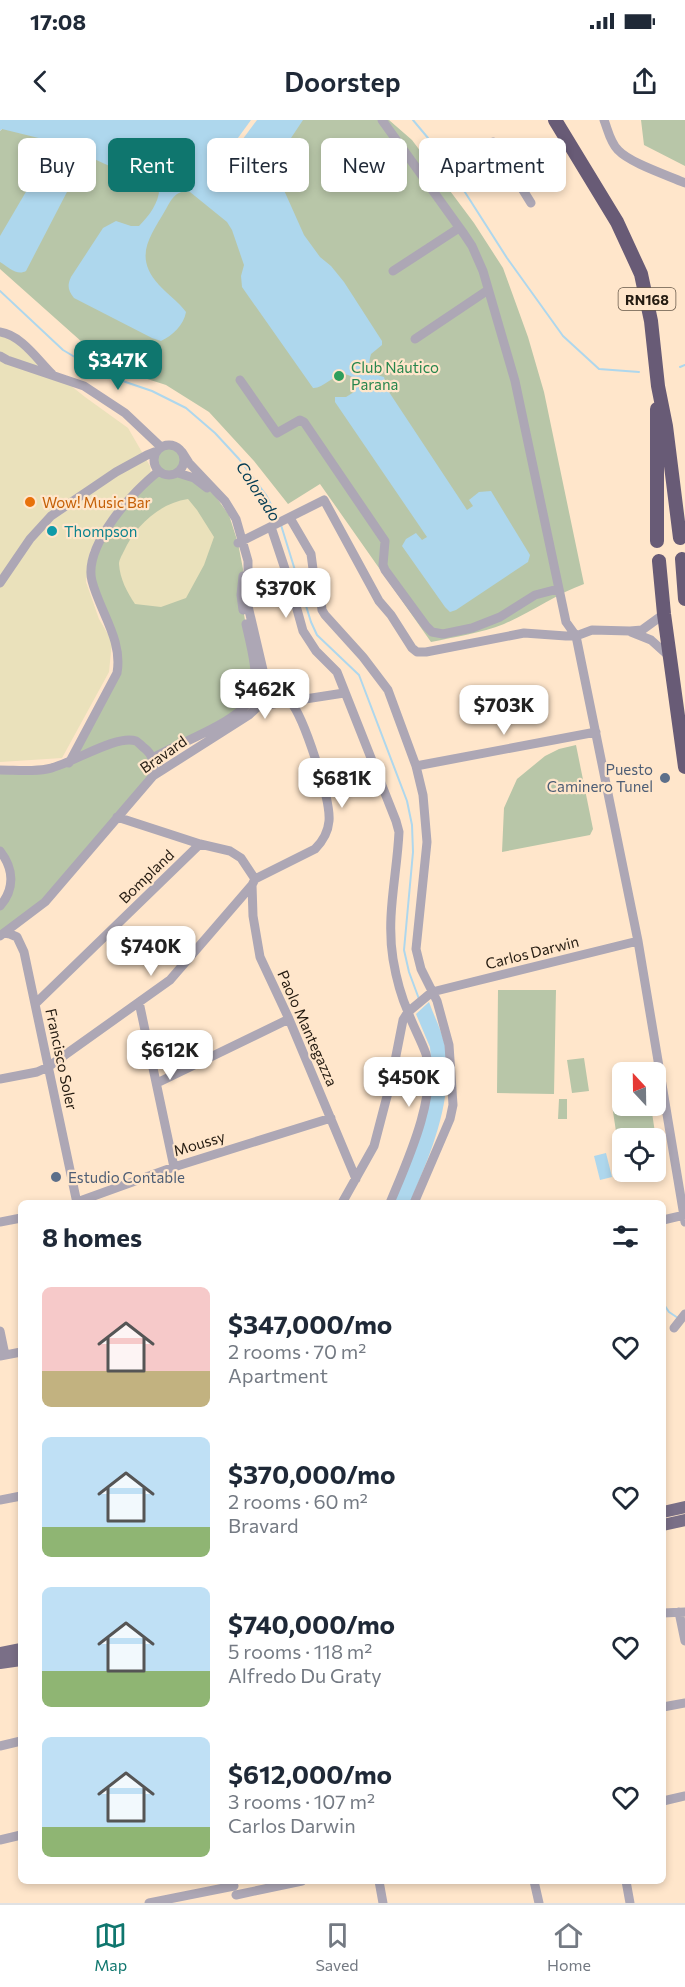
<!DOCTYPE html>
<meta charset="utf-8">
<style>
body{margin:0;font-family:Commissioner,sans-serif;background:#f2f2f3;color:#1f2937;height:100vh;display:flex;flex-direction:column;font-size:22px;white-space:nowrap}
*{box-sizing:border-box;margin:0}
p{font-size:20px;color:#747a83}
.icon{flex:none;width:33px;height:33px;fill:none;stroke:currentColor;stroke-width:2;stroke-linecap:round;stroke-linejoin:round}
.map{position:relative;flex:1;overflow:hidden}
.side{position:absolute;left:18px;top:1080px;width:648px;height:684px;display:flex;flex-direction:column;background:#fff;border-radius:9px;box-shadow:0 3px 9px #0003}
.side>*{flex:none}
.hud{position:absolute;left:18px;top:18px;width:650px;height:54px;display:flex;gap:12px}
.needle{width:39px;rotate:338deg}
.tools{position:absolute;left:612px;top:942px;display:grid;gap:12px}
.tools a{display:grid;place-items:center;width:54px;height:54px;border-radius:9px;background:#fff;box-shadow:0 3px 9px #0003;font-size:30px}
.price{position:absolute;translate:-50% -51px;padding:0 14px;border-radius:12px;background:#fff;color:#222;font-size:20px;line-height:39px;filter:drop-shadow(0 2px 3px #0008)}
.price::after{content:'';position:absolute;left:50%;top:36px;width:18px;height:14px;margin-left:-9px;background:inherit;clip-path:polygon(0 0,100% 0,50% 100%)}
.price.current{background:#0f766e;color:#fff}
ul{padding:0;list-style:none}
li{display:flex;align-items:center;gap:18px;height:150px;padding:0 24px}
li span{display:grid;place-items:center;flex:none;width:168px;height:120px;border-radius:9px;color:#555}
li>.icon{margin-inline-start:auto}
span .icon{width:72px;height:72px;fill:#fffc;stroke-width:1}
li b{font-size:26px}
h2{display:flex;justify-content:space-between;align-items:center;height:72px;padding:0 24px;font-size:26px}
.pill{padding:0 21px;border-radius:9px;background:#fff;box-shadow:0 3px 9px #0003;font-size:21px;line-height:54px}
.pill.current{background:#0f766e;color:#fff}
.status{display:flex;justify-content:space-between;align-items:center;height:42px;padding:0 30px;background:#fff;direction:ltr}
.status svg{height:16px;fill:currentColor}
header{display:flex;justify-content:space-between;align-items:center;height:78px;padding:0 24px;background:#fff;font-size:27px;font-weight:600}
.menu{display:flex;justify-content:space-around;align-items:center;height:84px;border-top:2px solid #e0e1e3;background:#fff;font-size:16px;color:#747a83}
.menu a{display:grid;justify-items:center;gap:3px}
.menu .current{color:#0f766e}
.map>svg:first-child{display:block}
</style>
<div class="status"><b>17:08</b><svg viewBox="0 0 49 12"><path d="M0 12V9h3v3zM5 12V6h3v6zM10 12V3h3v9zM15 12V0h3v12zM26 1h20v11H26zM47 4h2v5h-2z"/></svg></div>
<header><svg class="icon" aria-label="back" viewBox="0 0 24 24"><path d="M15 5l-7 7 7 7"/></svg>Doorstep<svg class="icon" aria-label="share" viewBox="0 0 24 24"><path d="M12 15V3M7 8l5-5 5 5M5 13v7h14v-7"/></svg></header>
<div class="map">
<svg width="685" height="1783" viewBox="0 0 685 1783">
<rect width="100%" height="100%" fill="#ffe6cb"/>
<!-- green -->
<path fill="#b8c6a8" d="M11 0H389L412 20 474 103 503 148 528 217 544 272 584 464C556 474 532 492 504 504 481 513 455 517 431 522L320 364 288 384 254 341 209 292 166 265 110 247 0 149V11Z
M641 0H685V46L644 25Z
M169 325C180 327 182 332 184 343L178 352 199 361 216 377 229 395 238 423 243 449 242 482 255 561 248 584 153 638V656L45 782 0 816V786L12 765 0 731V650L69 643 119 541 91 448 106 411 157 349C151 337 156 329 169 325Z
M576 625 593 709 590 715 502 732 504 688 517 659 545 636 559 629Z
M498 870H556L554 974 497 973Z
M584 938 589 971 572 973 567 940Z
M559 979H567V999H558Z
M622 983V986H651L661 1053 624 1059 623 1052H656V1018H622V1051L612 985Z"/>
<!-- sand -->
<path fill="#eae1bb" d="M0 209 85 277 128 308 150 346 151 353 117 390 90 431 86 462 99 499 112 521 109 552 62 638 0 642Z
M188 379 197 390 214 417 204 445 186 478 161 487 135 484C127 472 120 459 119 444 119 440 122 435 124 431 135 406 160 383 188 379Z"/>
<!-- water -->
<path fill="#aed7ed" d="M0 0H303L283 30 278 48 279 59 304 115 320 137 331 146 344 162 382 221V225L371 234C367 248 370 253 384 257L387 269 467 390 473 386 469 380 479 372 491 371 530 435 528 442 456 490 450 492 445 487 402 426 406 419 416 413 422 420 427 417 335 282V277H346L354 272C355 268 356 262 353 258 340 245 325 269 313 268L242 167 241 156 244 145 232 110 227 102 190 72C177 69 172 78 166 89 150 117 133 136 159 165 168 175 179 182 186 192 184 205 172 216 161 221L152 218 74 178C68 170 67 166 71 157L103 108 116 101 131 106H139C151 94 163 77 158 61L153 57 116 49 59 23 2 9 0 11Z
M46 50 65 59 69 64 68 70 26 151C17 156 8 147 0 142V116L37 53Z
M429 882C434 896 442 911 445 926 454 980 431 1032 411 1080L410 1083H393L415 1029 431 940 430 927 416 894Z
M606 1033 612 1057 600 1060 594 1036Z"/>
<!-- pier -->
<path fill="#ffe6cb" d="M251 0H257L231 35 227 33Z"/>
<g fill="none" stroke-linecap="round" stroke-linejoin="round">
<!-- stream -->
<path stroke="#aed7ed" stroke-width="2" d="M413 0 428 18 461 66 507 138 563 216 599 249 639 252
M0 171 63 230 105 255 152 271 186 288 215 313 239 339 266 375 279 400
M680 247 685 245
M281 405 311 502 317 515 359 555 407 681 412 705 413 732 404 830 409 852 419 879
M663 1183 669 1192 678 1198"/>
<!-- minor -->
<path stroke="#ada7b5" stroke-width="9" d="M382 0 464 114 472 126 483 151 515 261 566 502 576 516 638 821 685 1102
M604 0C608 10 610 22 618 30 630 43 667 55 685 63
M493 22 531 83
M393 151 459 108
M0 212C21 215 37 239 52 254
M415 219 488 170
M0 236 7 240 84 266 125 293 161 327
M240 260 277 313 300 300 304 302 385 421 383 445 385 450 426 506 432 512 443 514 472 508 500 497 535 475 558 469
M154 340a15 15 0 1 1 30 0a15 15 0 1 1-30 0Z
M178 353 194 358 207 368
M290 398 311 434 313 449 319 461 322 490 325 495 363 537 388 570 416 646 423 675 427 722 416 829 421 849 437 881 449 925 453 985 450 999 414 1083
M271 407 290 464 303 511 316 531 337 552 396 701 399 712C397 755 386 796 393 839 396 857 401 876 408 892 413 906 421 920 426 934 438 976 406 1044 390 1083
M238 423 324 380 379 481 391 495 412 528 417 532H426L524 513 566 516H576L592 510 630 511 642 510 664 494
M243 456 241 475 243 490
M0 463 30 419 51 396 116 352 147 335 157 331
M631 512 651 520 671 538
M260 586 344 573
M153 638C177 623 245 601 254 573 259 555 250 522 246 504
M69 643 117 553C123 520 100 492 92 461 83 426 133 371 159 351
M416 646 596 612
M0 650C15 650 32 652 47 649 70 645 116 614 136 621 138 622 141 625 143 627 154 635 154 643 153 656
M117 697 200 724 230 731 241 738 255 759
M0 731C14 749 15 769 0 786
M255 759 315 729C323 721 328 713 329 701 331 680 304 597 290 581
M252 765 253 796 260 837 289 899 356 1059
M4 813 10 814 17 817 24 832 77 1083
M0 816 45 782 153 656 249 595 266 579 267 567 248 486V441L236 399 225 381 189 343 182 332
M139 882 174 1047
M35 884 200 724
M0 959 37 952 48 947 170 860 252 765 255 759
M157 963 289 899
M77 1082 174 1047 331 998
M342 1083 374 1026 391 961 403 900 408 892 432 872 638 821
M663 1100 685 1095
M0 1102 21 1098
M674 1208 685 1194
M0 1211 5 1235
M0 1236 21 1232
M0 1380 21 1376
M679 1492 685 1521
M663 1493 685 1492
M663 1587 685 1583
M0 1626 21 1621
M663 1681 685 1676
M0 1720 21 1715
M379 1761 383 1783
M534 1761 539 1783
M626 1761 630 1783
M236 1775 302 1761
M149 1783 234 1766"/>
<!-- major -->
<path stroke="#7a6f87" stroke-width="12" d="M663 1392 685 1387
M663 1405 685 1400
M0 1533 21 1529
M0 1543 21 1540"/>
<!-- highway -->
<path stroke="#685b76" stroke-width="14" d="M555 0 617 102 641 154 651 201 658 266 666 306 680 418
M657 289V421
M682 439 685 479
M659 441 664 494 685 647"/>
</g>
<!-- markers -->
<circle fill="#2e9e5b" stroke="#ffe6cb" stroke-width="2" cx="339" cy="256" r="6"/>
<circle fill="#e8710a" stroke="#ffe6cb" stroke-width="2" cx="30" cy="382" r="6"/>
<circle fill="#0f9aa8" stroke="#ffe6cb" stroke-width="2" cx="52" cy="411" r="6"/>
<g fill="#5c6f8a" stroke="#ffe6cb" stroke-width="2">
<circle cx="665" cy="658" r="6"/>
<circle cx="56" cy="1057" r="6"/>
</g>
<g text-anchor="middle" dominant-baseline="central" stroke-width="4.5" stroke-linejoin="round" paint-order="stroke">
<!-- shield labels -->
<rect fill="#ffe6cb" stroke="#665849" stroke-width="1.5" x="618.5" y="168" width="57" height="22" rx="4.5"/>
<g font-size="14" font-weight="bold" fill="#241b11">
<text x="647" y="179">RN168</text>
</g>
<!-- leisure labels -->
<g font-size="15" fill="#27864d" stroke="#ffe6cb" text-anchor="start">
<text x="351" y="247">Club Náutico<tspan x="351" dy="17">Parana</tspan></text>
</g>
<!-- food labels -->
<g font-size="15" fill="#c56008" stroke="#ffe6cb" text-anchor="start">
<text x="42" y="382">Wow! Music Bar</text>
</g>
<!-- culture labels -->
<g font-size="15" fill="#0d838f" stroke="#ffe6cb" text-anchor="start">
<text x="64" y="411">Thompson</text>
</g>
<!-- street labels -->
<g font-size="15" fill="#241b11" stroke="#ffe6cb">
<text transform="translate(163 634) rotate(-35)">Bravard</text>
<text transform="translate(146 756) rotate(-44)">Bompland</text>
<text transform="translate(532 832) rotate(-14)">Carlos Darwin</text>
<text transform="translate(308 908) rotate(66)">Paolo Mantegazza</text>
<text transform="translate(62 939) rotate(78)">Francisco Soler</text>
<text transform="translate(199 1023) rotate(-17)">Moussy</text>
</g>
<!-- service labels -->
<g font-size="15" fill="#4e5e75" stroke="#ffe6cb" text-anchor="end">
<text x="653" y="649">Puesto<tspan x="653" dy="17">Caminero Tunel</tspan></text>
<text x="68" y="1057" text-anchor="start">Estudio Contable</text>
</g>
<!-- water labels -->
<g font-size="16" font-style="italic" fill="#033c53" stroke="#ffe6cb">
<text transform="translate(259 371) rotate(57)">Colorado</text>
</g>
</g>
</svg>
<div class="tools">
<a><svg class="needle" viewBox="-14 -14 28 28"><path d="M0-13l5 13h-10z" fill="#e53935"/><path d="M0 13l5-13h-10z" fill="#747a83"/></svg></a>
<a><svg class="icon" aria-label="locate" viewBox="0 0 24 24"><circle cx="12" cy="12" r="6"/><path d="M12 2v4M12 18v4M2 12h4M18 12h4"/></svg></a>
</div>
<b class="price current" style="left:118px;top:271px">$347K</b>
<b class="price" style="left:286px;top:499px">$370K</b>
<b class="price" style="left:265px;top:600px">$462K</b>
<b class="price" style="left:504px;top:616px">$703K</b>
<b class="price" style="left:342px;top:689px">$681K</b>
<b class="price" style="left:151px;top:857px">$740K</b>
<b class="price" style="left:170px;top:961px">$612K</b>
<b class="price" style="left:409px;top:988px">$450K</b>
<div class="hud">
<a class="pill">Buy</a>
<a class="pill current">Rent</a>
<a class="pill">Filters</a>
<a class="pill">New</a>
<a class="pill">Apartment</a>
</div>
<section class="side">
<h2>8 homes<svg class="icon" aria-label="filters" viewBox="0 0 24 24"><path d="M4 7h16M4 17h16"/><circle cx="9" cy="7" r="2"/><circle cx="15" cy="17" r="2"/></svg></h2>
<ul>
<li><span style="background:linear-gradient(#f6c9c9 70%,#c2b280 0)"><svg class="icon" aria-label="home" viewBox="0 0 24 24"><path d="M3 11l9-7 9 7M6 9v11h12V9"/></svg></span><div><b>$347,000/mo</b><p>2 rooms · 70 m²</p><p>Apartment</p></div><svg class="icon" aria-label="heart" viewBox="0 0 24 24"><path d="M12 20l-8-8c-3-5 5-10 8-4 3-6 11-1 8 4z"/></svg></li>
<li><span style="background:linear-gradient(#bfe0f5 75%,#8fb573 0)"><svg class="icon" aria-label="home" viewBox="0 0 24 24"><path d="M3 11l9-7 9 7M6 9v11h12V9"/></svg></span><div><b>$370,000/mo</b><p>2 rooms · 60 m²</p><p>Bravard</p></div><svg class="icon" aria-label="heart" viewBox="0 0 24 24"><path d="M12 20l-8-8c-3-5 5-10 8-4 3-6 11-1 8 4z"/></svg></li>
<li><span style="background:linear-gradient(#bfe0f5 70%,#8fb573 0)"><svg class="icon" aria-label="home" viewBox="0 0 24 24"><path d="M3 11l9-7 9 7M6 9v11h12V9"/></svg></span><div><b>$740,000/mo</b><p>5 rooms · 118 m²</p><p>Alfredo Du Graty</p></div><svg class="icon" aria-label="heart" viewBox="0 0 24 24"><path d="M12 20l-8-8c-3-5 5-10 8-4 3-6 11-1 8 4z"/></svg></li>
<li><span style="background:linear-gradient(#bfe0f5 75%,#8fb573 0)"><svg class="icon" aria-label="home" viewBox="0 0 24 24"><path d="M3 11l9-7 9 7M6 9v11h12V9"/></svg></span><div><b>$612,000/mo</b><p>3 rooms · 107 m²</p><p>Carlos Darwin</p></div><svg class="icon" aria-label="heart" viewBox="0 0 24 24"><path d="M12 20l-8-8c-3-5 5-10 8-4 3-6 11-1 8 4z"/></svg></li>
</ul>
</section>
</div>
<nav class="menu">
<a class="current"><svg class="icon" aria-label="map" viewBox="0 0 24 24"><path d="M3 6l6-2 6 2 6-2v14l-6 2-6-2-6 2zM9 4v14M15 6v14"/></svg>Map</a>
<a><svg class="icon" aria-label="saved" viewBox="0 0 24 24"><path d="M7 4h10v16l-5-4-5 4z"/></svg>Saved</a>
<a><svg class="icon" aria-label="home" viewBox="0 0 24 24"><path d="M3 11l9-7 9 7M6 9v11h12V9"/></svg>Home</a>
</nav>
